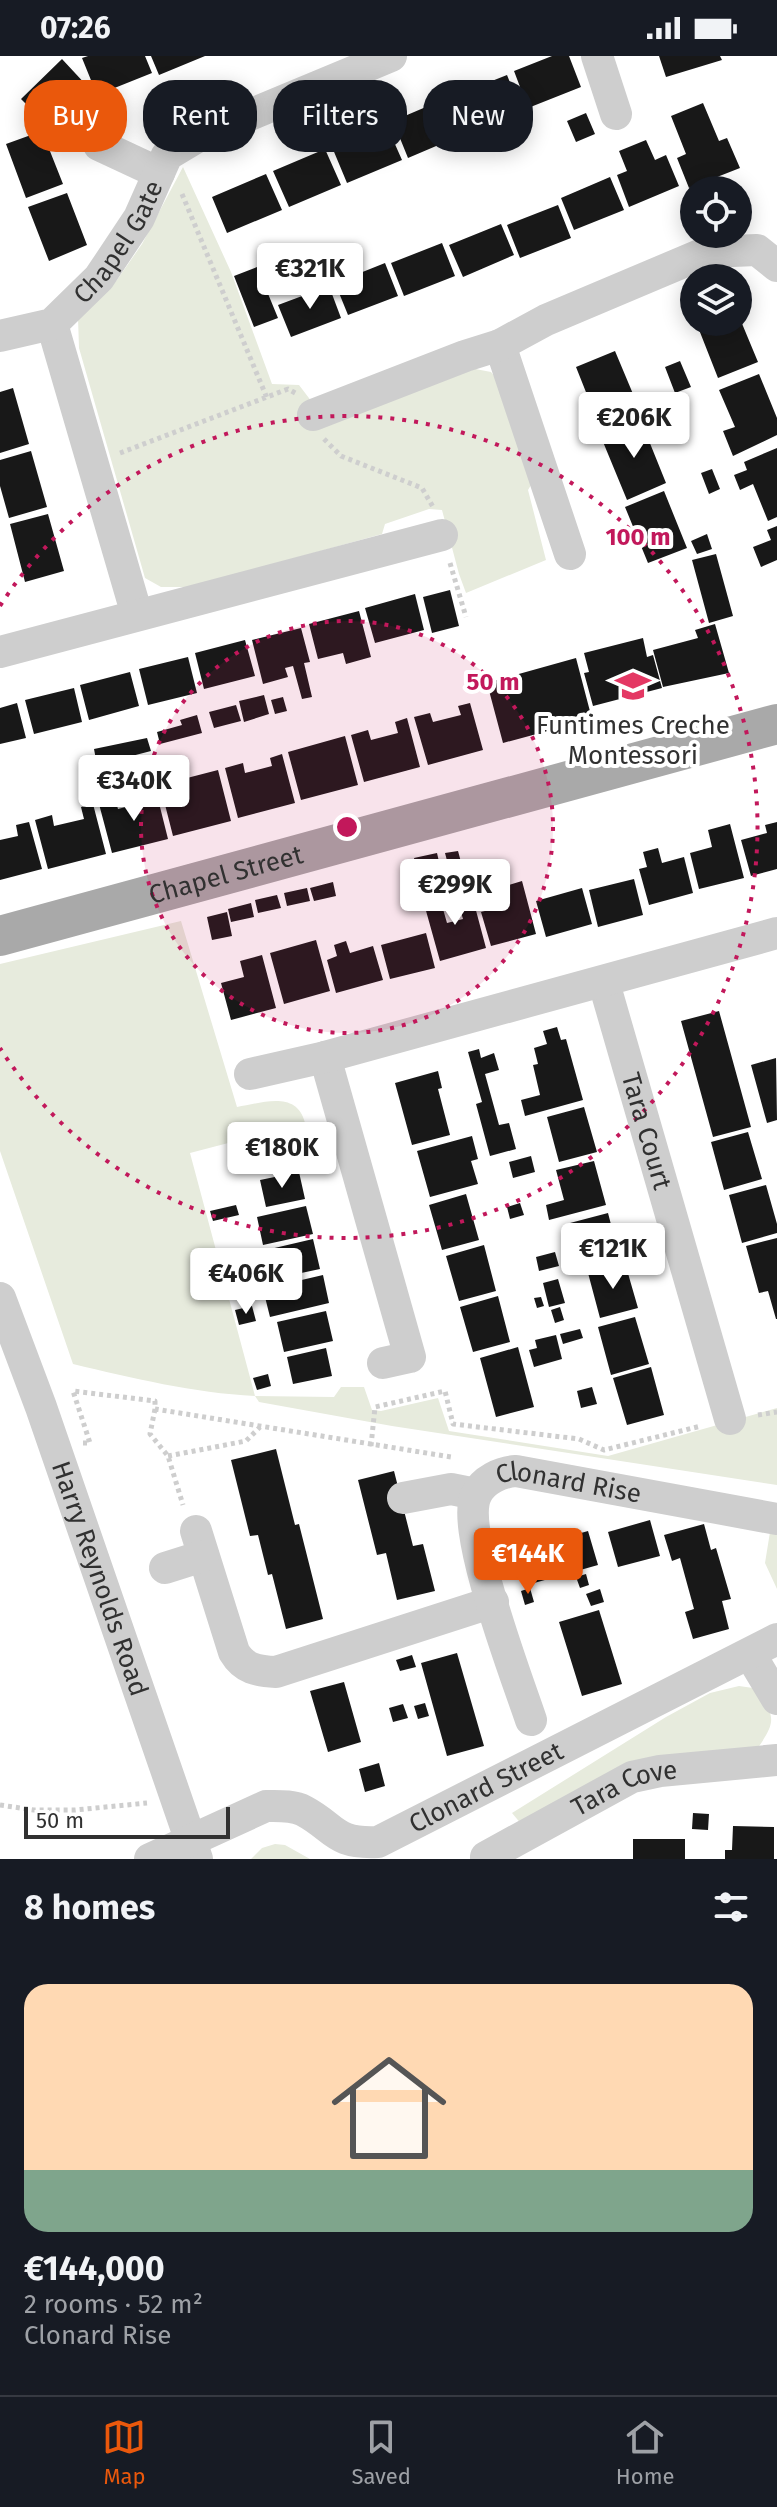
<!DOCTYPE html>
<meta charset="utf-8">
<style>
body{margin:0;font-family:"Fira Sans",sans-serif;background:#20242c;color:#f1f3f6;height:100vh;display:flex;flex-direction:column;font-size:30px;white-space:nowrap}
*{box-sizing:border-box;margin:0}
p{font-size:26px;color:#9ea1a6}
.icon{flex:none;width:44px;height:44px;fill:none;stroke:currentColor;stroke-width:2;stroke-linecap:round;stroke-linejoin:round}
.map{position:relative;height:1803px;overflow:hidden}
.details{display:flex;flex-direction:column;background:#171b24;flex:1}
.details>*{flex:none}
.top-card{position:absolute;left:24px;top:24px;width:730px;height:72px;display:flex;gap:16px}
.fabs{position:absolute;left:680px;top:120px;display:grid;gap:16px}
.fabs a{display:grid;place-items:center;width:72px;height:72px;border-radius:50%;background:#171b24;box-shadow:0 4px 20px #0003;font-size:40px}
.scale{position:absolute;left:24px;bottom:20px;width:206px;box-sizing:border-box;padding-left:8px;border:4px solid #313131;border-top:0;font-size:22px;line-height:28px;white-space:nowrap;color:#313131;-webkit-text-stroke:6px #fff;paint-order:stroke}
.price{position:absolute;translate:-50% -68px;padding:0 18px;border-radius:8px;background:#fff;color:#222;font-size:26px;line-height:52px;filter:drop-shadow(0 2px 4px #0008)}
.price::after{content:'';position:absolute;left:50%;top:48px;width:24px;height:18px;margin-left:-12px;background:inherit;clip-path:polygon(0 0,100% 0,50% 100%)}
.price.active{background:#ea580c;color:#fff}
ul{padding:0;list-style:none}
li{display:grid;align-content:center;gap:16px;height:424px;padding:0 24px}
li span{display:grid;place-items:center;height:248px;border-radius:24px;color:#555}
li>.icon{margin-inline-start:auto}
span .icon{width:144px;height:144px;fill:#fffc;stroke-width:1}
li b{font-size:34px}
h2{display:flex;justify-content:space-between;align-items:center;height:96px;padding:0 24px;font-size:34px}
.pill{padding:0 28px;border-radius:32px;background:#171b24;box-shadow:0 4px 20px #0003;font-size:28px;line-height:72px}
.pill.active{background:#ea580c;color:#fff}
.status{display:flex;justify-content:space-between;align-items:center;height:56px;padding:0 40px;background:#171b24;direction:ltr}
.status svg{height:22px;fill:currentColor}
.tabs{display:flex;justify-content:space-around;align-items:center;height:112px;border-top:2px solid #363941;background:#171b24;font-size:22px;color:#9ea1a6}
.tabs a{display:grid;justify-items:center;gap:4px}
.tabs .active{color:#ea580c}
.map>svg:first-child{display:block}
</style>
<div class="status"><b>07:26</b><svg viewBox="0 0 49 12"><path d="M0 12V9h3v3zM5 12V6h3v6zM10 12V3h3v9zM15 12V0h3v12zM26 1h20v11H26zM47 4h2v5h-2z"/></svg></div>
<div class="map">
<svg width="777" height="1803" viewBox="0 0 777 1803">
<rect width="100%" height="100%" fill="#fff"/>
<!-- green -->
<path fill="#e7ebdd" d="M183 111 231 216 272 328 299 329 315 350 465 311 491 316 502 330 534 424 528 434 546 504 466 537 459 518 442 454 429 453 385 468 382 478 191 531H161L145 522 79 292 78 262 117 224 142 188Z
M181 865 237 1051C262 1047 297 1034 305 1067L190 1097 255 1340 334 1341 341 1331H364L372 1354 381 1355 438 1342 449 1375 608 1400 777 1352V1429L392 1370 259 1346 255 1340C194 1337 132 1322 73 1308L0 1095V908Z
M770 1476 777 1478V1533L765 1507Z
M739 1630 753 1632C776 1659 777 1665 757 1693L522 1769 512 1757 666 1661 710 1637Z
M275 1788 285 1789 310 1803H251L262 1792Z"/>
<!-- building -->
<path fill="#181818" d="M88 0H145L152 17 97 39 82 2Z
M151 0H205L159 19Z
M552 0H569L581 31 528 52 514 15Z
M659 0H720L722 4 666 21Z
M62 3 88 31 48 70 21 43Z
M507 19 521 54 468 75 454 40Z
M447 42 462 79 408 102 393 65Z
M703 47 719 85 727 82 740 112 689 132 677 102 686 98 671 60Z
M586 57 595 78 576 86 567 65Z
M386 68 402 104 347 127 332 91Z
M42 75 63 128 26 142 6 88Z
M646 84 655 104 666 99 679 130 629 151 617 119 627 115 619 95Z
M325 93 341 129 289 151 273 115Z
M266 118 282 154 227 177 212 141Z
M610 121 624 154 574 174 561 142Z
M67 137 87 189 49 205 28 151Z
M558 149 571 182 520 202 507 169Z
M501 168 514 199 463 221 449 189Z
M442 187 455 220 404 240 391 207Z
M385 207 398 240 348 259 335 227Z
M257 211 278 262 254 271 234 220Z
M329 230 341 262 291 281 278 249Z
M738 258 758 306 718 322 696 266H738Z
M615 295 641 357 601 374 576 311Z
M680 305 691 331 675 337 665 311Z
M759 318 777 362V379L733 400 723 375 735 371 719 334Z
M13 332 29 388 0 397V336Z
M641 365 666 427 627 444 601 381Z
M777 392V461L768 465 753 428 740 434 734 419 747 414 744 406Z
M31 395 47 451 9 462 0 430V404Z
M712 413 720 433 709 438 701 417Z
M664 435 687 492 648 507 625 451Z
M48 458 64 515 25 526 10 468Z
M777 470V504L761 511 753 491 771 484 767 474Z
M707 478 712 493 697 498 691 485Z
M716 498 733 560 709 567 692 504Z
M450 534 459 570 432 577 423 541Z
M415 538 424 574 375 587 365 552Z
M359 555 371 601 346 608 343 597 318 603 309 568Z
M715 568 729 617 663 631 653 594 698 582 695 574Z
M301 572 310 606 304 607 312 641 302 643 293 610 285 612 288 621 263 628 252 584Z
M643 582 647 601 653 599 662 632 593 650 584 617 589 616 584 597Z
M245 584 255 620 204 633 195 597Z
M188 601 197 637 148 649 139 613Z
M576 602 592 663 503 687 487 627Z
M130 616 139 650 89 664 80 629Z
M74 632 82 666 34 678 25 644Z
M264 639 269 658 244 666 239 645Z
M283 641 287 655 275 658 271 644Z
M17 647 26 682 0 688V652Z
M470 647 483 694 428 709 414 661 430 657 433 666 461 659 458 650Z
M236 649 241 665 214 672 209 656Z
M197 659 202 677 160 688 157 676 182 669 180 664Z
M407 662 420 711 364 726 351 679 368 674 371 684 398 677 395 666Z
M345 680 358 729 301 744 288 696Z
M147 682 151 695 97 709 94 693Z
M282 698 295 747 238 762 225 712 243 707 245 717 272 710 270 702Z
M218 714 231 765 173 780 160 729Z
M155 731 168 783 112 797 99 748 115 743 118 753 145 746 142 735Z
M93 748 106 798 48 813 35 764 52 759 54 770 84 763 81 751Z
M29 766 42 813 0 824V784L18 780 16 769Z
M777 766V813L751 820 741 784 767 777 765 769Z
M730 768 744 822 699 833 690 797 712 791 708 774Z
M658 792 662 807 684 801 693 837 649 849 639 813 647 811 643 796Z
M458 795 464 817 451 820 445 797Z
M437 797 440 810 417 815 414 802Z
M634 823 643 859 598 871 589 834Z
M522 825 536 878 491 890 481 856 504 850 499 832Z
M333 826 336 840 314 845 310 832Z
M307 832 310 845 287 850 284 837Z
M470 832 486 892 440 905 423 844 439 839 447 867 463 863 455 836Z
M582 832 592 868 546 881 536 845Z
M277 839 281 852 258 857 255 844Z
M251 847 254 861 231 866 228 853Z
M227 856 232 880 212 884 207 861Z
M426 877 435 912 390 923 381 889Z
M316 884 330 935 284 948 270 897Z
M346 885 350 897 373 890 383 924 336 937 327 904 337 900 334 889Z
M262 899 276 952 231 964 221 927 244 921 240 905Z
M719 955 751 1071 713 1081 681 965Z
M557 971 561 984 566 983 583 1044 525 1060 521 1044 540 1039 533 1009 538 1008 534 992 547 988 543 975Z
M479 993 481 1002 494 997 499 1014 485 1018 499 1069 509 1067 516 1093 490 1100 476 1048 482 1046 468 996Z
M776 1002 777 1064 767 1067 751 1009Z
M438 1015 442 1032 438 1033 450 1079 412 1089 395 1027Z
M584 1051 597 1096 559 1106 547 1061Z
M748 1076 762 1123 724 1134 711 1086Z
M291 1080 297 1107 258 1116 252 1089Z
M472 1080 478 1103 471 1105 478 1128 430 1141 417 1095Z
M531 1100 535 1116 513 1122 509 1106Z
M594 1105 606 1149 549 1164 546 1149 564 1144 556 1114Z
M299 1116 305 1143 266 1151 260 1124Z
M766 1129 777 1168V1177L742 1187 729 1139Z
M466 1138 479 1184 442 1194 429 1149Z
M520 1147 524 1159 510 1163 507 1151Z
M236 1149 239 1159 213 1165 210 1155Z
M306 1150 313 1178 263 1189 257 1161Z
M608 1157 620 1203 583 1213 570 1167Z
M777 1182V1263H776L768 1235 759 1237 746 1190Z
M313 1183 320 1213 273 1223 266 1194Z
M484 1189 496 1235 459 1245 446 1200Z
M555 1196 559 1210 539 1215 536 1201Z
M625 1207 638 1252 600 1262 588 1217Z
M256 1217 260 1232 242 1236 238 1222Z
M323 1219 329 1247 270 1261 263 1233Z
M558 1223 565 1247 549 1251 543 1227Z
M498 1240 510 1286 473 1296 460 1251Z
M541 1241 544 1250 537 1252 534 1242Z
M252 1250 256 1265 239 1269 235 1254Z
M560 1251 564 1264 555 1267 551 1254Z
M326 1255 333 1285 284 1296 277 1266Z
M635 1261 649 1308 611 1319 598 1271Z
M580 1273 583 1282 563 1288 560 1278Z
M556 1279 562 1303 534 1311 529 1294 537 1292 535 1284Z
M518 1291 534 1351 496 1361 480 1302Z
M326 1292 332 1320 293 1328 287 1301Z
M651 1311 664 1359 627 1369 613 1322Z
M268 1318 271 1330 257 1334 253 1322Z
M592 1331 597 1348 581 1352 577 1335Z
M276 1393 295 1469 299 1468 323 1563 286 1573 272 1518 268 1519 258 1479 250 1480 231 1404Z
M394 1415 413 1490 423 1488 435 1535 397 1544 386 1497 377 1499 358 1424Z
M650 1464 660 1500 618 1511 608 1476Z
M704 1468 711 1494 716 1492 731 1543 722 1545 729 1573 693 1583 685 1556 694 1553 680 1502 672 1505 664 1479Z
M588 1475 598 1509 527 1529 518 1495Z
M586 1518 589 1529 580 1532 576 1521Z
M530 1532 534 1546 525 1549 521 1535Z
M600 1533 604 1546 591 1550 586 1538Z
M599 1554 622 1628 582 1640 559 1566Z
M457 1597 484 1690 447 1700 421 1607Z
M412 1599 416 1611 400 1615 396 1604Z
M344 1626 361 1686 328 1696 310 1635Z
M425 1647 429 1660 418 1663 414 1650Z
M403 1648 408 1662 393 1666 389 1652Z
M379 1707 385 1730 365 1736 359 1713Z
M693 1757 709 1758 708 1774 692 1773Z
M733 1770 774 1771V1803H725V1794H732Z
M633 1783H685V1803H633Z"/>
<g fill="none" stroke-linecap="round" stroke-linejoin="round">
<!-- path -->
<path stroke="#cecece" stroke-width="5" stroke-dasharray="4 4" stroke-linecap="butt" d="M182 138 267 342
M324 383 341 400 422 432 433 451
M120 397 288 333 297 338
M450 507 466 561
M155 1353 150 1378 168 1400 183 1449
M758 1359 777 1356
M83 1387H90L73 1335 155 1345V1353L451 1401
M371 1390 375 1351 445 1335 453 1368 579 1383 604 1394 701 1370
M168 1400 246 1385 260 1371
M0 1749 34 1754H75L147 1747"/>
<!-- minor -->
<g stroke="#cecece" stroke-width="32">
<path d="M597 0 616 58"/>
<path d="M99 89 159 117"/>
<path d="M52 268 137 559"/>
<path id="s1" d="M0 280 52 268 99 222 139 162 167 99 197 81 391 0"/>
<path d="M500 289 570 498"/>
<path d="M313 359 465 300 500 289 546 264 707 196 757 194 777 210"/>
<path d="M0 596 442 479"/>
<path id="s2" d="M604 927 730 1363"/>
<path d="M325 1001 410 1301 383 1307"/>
<path d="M250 1018 325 1001 777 877"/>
<path id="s3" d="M0 1242 41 1351 197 1803"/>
<path d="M403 1442 451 1433 476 1438"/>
<path d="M196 1475 234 1596C244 1613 257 1615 276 1616L493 1546"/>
<path d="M165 1512 203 1500"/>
<path d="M750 1598 777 1643"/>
<path id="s4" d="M531 1664C517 1622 460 1474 476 1439 483 1424 501 1416 516 1415L777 1463"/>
<path id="s5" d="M486 1801 632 1721 660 1715 777 1704"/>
<path id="s6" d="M150 1803 266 1750C278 1750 293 1749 304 1755 336 1772 333 1788 378 1786L777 1583"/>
</g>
<!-- major -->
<path stroke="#a9a9a9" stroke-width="40" id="s7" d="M0 880 777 668"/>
</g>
<!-- distance rings -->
<circle cx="347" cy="771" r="206" fill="#c2185b" fill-opacity=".12"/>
<g fill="none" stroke="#c2185b" stroke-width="4" stroke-dasharray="4 8">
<circle cx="347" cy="771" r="206"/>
<path d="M0 550A411 411 0 1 1 0 992"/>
</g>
<!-- icons -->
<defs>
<g id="school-bare" transform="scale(2.76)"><path d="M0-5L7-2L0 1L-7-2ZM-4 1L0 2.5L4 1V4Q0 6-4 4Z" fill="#e43864" stroke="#fff" stroke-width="2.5" paint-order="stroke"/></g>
</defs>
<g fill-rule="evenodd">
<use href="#school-bare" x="633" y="630"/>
</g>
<g text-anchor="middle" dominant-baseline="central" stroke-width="8" stroke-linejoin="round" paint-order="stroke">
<!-- street labels -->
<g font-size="26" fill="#313131" stroke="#fff">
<text stroke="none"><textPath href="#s1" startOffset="160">Chapel Gate</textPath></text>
<text stroke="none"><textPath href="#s7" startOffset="234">Chapel Street</textPath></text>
<text stroke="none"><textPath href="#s2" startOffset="154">Tara Court</textPath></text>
<text stroke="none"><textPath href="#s4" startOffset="336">Clonard Rise</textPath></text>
<text stroke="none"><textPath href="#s3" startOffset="298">Harry Reynolds Road</textPath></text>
<text stroke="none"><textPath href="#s6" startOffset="370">Clonard Street</textPath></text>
<text stroke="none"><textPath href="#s5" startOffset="156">Tara Cove</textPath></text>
</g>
<!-- poi labels -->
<g font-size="26" fill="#313131" stroke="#fff">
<text x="633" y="669">Funtimes Creche<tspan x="633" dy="30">Montessori</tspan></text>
</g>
</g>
<circle cx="347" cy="771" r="12" fill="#c2185b" stroke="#fff" stroke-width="4"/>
<g font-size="24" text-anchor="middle" font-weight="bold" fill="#c2185b" stroke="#fff" stroke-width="8" stroke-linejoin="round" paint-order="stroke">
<text x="638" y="489">100 m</text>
<text x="493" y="634">50 m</text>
</g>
</svg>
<div class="fabs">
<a><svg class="icon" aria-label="locate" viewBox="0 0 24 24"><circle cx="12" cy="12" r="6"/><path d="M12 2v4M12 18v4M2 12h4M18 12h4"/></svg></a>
<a><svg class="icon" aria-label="layers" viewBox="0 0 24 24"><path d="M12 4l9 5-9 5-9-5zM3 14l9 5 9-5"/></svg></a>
</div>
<div class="scale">50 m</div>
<b class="price" style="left:310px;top:255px">€321K</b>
<b class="price" style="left:634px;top:404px">€206K</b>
<b class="price" style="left:134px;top:767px">€340K</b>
<b class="price" style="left:455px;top:871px">€299K</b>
<b class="price" style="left:282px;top:1134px">€180K</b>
<b class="price" style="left:613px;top:1235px">€121K</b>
<b class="price" style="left:246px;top:1260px">€406K</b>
<b class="price active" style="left:528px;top:1540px">€144K</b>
<div class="top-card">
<a class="pill active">Buy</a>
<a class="pill">Rent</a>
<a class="pill">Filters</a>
<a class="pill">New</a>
</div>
</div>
<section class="details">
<h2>8 homes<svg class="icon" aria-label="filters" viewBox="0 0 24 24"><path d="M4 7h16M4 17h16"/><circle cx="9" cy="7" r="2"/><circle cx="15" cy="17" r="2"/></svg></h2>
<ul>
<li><span style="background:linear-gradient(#ffd9b3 75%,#7fa58c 0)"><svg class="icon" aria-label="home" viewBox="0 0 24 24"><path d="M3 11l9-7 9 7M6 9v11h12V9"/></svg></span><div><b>€144,000</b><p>2 rooms · 52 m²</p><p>Clonard Rise</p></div></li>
</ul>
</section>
<nav class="tabs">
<a class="active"><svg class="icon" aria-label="map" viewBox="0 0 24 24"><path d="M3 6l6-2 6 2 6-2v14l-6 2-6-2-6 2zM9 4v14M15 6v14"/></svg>Map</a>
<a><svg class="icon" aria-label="saved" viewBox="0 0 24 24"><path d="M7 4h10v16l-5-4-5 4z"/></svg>Saved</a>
<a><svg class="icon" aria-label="home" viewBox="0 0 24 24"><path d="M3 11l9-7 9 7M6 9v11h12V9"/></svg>Home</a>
</nav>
